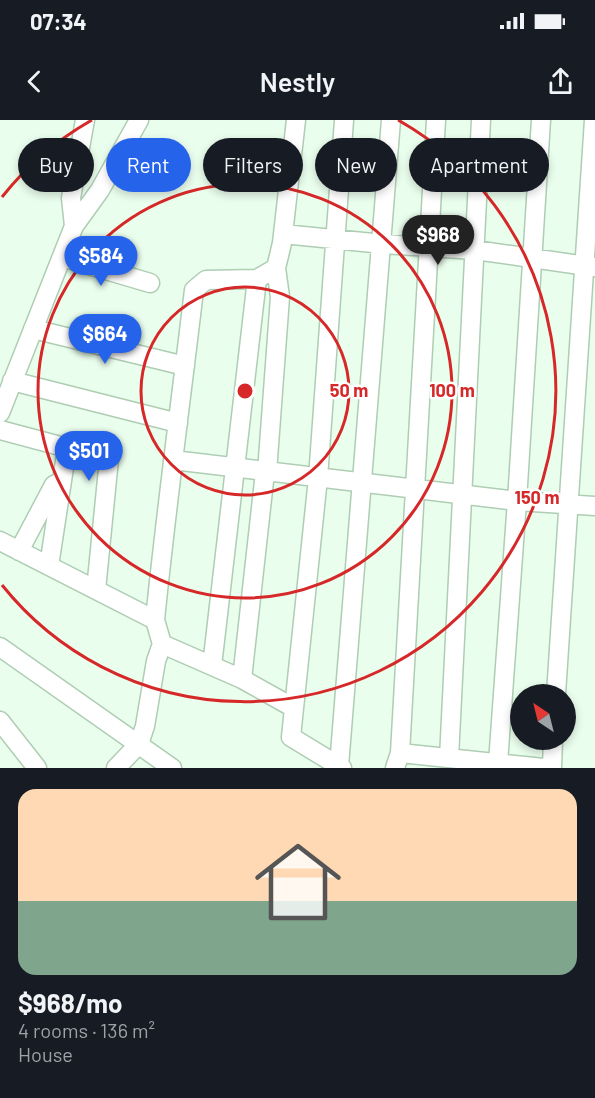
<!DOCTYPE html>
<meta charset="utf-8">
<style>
body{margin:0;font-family:Barlow,sans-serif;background:#242831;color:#f1f3f6;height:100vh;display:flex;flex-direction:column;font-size:22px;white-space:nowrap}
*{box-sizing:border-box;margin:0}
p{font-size:20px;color:#9ea1a6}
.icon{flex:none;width:33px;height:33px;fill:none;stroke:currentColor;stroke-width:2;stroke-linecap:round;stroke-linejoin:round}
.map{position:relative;height:648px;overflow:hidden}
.side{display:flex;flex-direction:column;background:#171b24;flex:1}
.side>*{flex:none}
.top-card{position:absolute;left:18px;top:18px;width:560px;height:54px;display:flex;gap:12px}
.needle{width:39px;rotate:325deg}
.controls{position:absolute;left:510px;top:564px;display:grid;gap:12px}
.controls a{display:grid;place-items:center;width:66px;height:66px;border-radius:50%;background:#171b24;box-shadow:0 3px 9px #0003;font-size:30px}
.price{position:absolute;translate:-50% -51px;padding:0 14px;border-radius:21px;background:#2563eb;color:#fff;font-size:20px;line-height:39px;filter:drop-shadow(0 2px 3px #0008)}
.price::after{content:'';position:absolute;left:50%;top:36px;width:18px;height:14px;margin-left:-9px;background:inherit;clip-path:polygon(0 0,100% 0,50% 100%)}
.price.selected{background:#222;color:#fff}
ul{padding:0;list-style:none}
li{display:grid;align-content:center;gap:12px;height:318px;padding:0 18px}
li+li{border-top:2px solid #363941}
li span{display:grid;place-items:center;height:186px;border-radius:18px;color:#555}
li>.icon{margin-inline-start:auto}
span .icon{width:108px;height:108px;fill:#fffc;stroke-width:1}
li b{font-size:26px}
.tag{padding:0 21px;border-radius:27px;background:#171b24;box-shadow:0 3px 9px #0003;font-size:21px;line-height:54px}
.tag.selected{background:#2563eb;color:#fff}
.status{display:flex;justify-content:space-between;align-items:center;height:42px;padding:0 30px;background:#171b24;direction:ltr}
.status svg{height:16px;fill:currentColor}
header{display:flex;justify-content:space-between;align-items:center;height:78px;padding:0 18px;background:#171b24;font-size:27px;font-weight:600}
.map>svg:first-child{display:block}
</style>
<div class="status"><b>07:34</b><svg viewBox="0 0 49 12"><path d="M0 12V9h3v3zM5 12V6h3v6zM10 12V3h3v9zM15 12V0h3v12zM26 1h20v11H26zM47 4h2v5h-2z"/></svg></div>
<header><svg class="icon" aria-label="back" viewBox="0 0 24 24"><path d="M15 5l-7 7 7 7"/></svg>Nestly<svg class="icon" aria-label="share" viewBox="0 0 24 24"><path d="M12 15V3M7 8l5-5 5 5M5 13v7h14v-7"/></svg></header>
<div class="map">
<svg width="595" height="648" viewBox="0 0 595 648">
<rect width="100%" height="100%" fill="#eafeed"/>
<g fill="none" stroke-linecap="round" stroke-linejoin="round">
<!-- minor casing -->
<g stroke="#aecdb3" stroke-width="21">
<path id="minor" d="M74 106 71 78 85 0
M283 114 383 124 475 130 594 147
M62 137 150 163
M33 209 185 246
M12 261 178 303
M0 293 74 106 100 70 139 0
M0 310 109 339 96 470
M173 340 517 381 595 386
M265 352 242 559 294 588
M267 352 280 177 276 148
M0 421 155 500 162 524 242 559
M19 431 54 365 61 362
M49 446 67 328
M155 500C166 390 181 280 194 170L206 160 257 159 276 148 282 123 296 0
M0 527 172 648
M212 546 257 159
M556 574 594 0
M0 601 37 648
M400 633 436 0
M449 638 481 0
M498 643 517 381 541 0
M339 646 391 0
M116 648 139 624 145 606 156 541 162 524
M342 648 291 617 318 358 344 0
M395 648 400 633 544 648
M552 648 553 620"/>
</g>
<!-- minor -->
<use href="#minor" stroke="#fff" stroke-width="18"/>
</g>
<!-- distance rings -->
<g fill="none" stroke="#d62828" stroke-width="3">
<circle cx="245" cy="271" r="104"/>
<circle cx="245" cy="271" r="207"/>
<path d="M2 77A311 311 0 0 1 92 0M398 0A311 311 0 1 1 2 465"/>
</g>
<circle cx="245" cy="271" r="9" fill="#d62828" stroke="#fff" stroke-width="3"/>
<g font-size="18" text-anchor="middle" font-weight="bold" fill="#d62828" stroke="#fff" stroke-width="5" stroke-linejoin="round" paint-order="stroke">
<text x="349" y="277">50 m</text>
<text x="452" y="277">100 m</text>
<text x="537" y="384">150 m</text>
</g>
</svg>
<div class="controls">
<a><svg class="needle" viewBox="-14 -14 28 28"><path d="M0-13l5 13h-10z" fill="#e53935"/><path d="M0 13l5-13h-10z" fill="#9ea1a6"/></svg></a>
</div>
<b class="price selected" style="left:438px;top:146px">$968</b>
<b class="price" style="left:101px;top:167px">$584</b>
<b class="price" style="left:105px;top:245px">$664</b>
<b class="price" style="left:89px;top:362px">$501</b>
<div class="top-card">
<a class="tag">Buy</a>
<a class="tag selected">Rent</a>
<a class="tag">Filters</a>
<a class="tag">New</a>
<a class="tag">Apartment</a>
</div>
</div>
<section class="side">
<ul>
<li><span style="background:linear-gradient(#ffd9b3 60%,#7fa58c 0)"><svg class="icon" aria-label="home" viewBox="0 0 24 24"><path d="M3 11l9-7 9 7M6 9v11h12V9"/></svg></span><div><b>$968/mo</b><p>4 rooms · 136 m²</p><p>House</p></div></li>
</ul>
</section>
